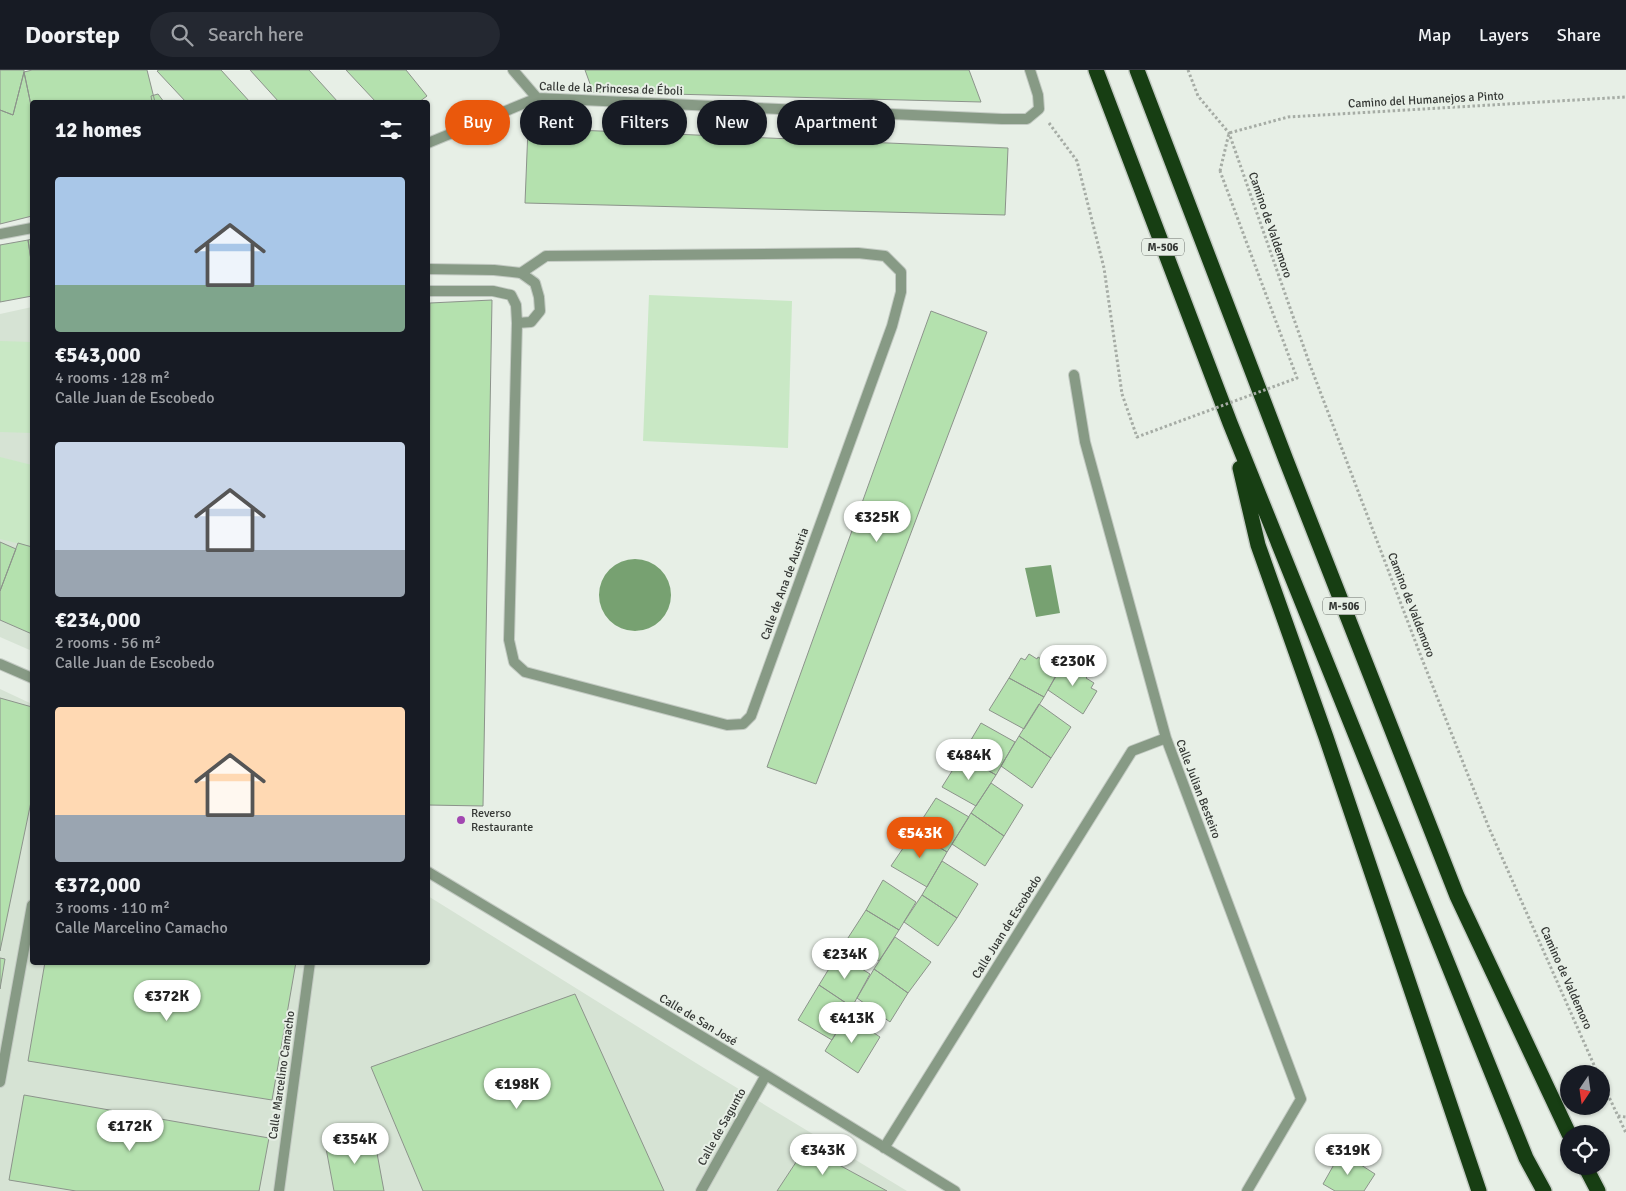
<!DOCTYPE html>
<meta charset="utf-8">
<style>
body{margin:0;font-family:Signika,sans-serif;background:#242831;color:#f1f3f6;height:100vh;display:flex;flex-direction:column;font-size:19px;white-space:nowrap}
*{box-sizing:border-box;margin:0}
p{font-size:16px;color:#9ea1a6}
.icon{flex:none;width:28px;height:28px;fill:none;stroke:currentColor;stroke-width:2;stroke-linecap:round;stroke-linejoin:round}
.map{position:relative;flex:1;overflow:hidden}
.details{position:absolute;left:30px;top:30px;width:400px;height:865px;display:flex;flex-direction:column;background:#171b24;border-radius:5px;box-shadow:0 1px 4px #0004}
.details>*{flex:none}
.guide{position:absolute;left:445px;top:30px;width:475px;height:45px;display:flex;gap:10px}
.needle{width:32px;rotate:193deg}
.controls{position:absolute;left:1560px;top:995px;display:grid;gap:10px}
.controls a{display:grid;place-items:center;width:50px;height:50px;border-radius:50%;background:#171b24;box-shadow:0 1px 4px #0004;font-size:25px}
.price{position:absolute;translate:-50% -42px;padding:0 11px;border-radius:18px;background:#fff;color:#222;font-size:16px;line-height:32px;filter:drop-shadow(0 1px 2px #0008)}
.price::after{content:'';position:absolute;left:50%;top:30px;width:15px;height:11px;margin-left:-8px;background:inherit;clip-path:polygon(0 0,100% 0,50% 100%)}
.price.selected{background:#ea580c;color:#fff}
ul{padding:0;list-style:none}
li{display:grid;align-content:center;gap:10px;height:265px;padding:0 25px}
li span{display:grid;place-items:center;height:155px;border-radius:5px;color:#555}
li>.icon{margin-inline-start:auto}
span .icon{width:90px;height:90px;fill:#fffc;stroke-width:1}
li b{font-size:21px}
h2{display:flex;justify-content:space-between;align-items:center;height:60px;padding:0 25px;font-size:21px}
.tag{padding:0 18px;border-radius:22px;background:#171b24;box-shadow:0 1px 4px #0004;font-size:18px;line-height:45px}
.tag.selected{background:#ea580c;color:#fff}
header{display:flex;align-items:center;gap:30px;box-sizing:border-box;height:70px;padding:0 25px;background:#171b24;border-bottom:1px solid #363941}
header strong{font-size:24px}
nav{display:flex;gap:28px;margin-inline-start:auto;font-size:18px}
.search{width:350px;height:45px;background:#242831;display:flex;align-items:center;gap:12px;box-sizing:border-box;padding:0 18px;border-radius:28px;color:#9ea1a6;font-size:19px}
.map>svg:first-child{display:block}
</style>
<header>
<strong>Doorstep</strong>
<div class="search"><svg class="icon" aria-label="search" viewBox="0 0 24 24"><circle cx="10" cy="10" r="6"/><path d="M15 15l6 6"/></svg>Search here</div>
<nav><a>Map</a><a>Layers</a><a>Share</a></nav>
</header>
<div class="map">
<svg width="1626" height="1121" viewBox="0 0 1626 1121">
<rect width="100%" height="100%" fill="#e7efe6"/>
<!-- built -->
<path fill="#d6e3d4" d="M32 237V581L0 567V244Z
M0 619 32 634V892H428V826L704 998 907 1121H0Z"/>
<!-- grass -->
<path fill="#c9e8c5" d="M649 225 792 231 788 378 643 371Z
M0 271 32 272V363L0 362Z
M0 387 32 395V477L0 469Z"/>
<!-- water -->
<path fill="#77a171" d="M599 525a36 36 0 1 1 72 0a36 36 0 1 1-72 0Z
M1051 495 1060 543 1036 547 1025 498Z"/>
<!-- building -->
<path fill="#b4e1ae" stroke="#8c938b" d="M0 0H24V2L13 45 0 40Z
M32 0H147L155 32H32V40L24 2Z
M159 0H221L250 32H186L157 1Z
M250 0H309L338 32H279Z
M346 0H406L427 26 419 32H376Z
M585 0H969L981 32 593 22Z
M24 2 32 40V146L0 154V40L13 45Z
M158 24 164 32H152L151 26Z
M528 58 1008 78 1005 145 525 133Z
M32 169V197L28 170Z
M28 170 32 197V226L0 232V175Z
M492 230 483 736 428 735 430 233Z
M931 241 987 262 816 714 767 697Z
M0 472 16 479 0 521Z
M18 473 32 477V564L0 550V521Z
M1029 584 1037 589 1038 587 1059 600 1044 627 1009 608 1021 588 1025 590Z
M1066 589 1090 604 1086 608 1094 613 1091 618 1097 621 1083 644 1048 620Z
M1009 608 1044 627 1024 659 989 640Z
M0 628 32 637V727L0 881Z
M1039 634 1071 657 1051 688 1019 666Z
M981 653 1015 672 996 705 962 685Z
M1019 666 1051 688 1032 718 1001 696Z
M962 685 996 705 976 736 942 717Z
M991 713 1023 735 1004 766 971 743Z
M936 728 969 747 947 782 914 762Z
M971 743 1004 766 985 796 952 774Z
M914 762 947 782 927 817 891 796Z
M942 791 978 814 957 848 922 825Z
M883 810 916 832 899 860 866 840Z
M922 825 957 848 938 876 904 852Z
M866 840 899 860 879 891 846 871Z
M895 867 931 892 908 923 874 899Z
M838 884 870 904 852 937 819 915Z
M0 888 5 889 0 919Z
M45 892H296L272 1030 28 991Z
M874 899 908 923 890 952 857 928Z
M819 915 852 937 832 970 798 950Z
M575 924 664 1121H423L371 997Z
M847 945 880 967 858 1003 825 981Z
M24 1025 269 1068 259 1121H76L9 1110Z
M374 1067 384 1121H334L325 1073Z
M806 1077 887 1121H777Z
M1341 1082 1375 1104 1364 1121H1335L1323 1114Z"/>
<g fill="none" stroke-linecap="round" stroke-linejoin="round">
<!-- lane casing -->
<g stroke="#c3cac3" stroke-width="12">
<path id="lane" d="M428 199 494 200 521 203 535 213 539 227 540 241 531 252 517 253 516 235 511 225 493 221H428"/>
</g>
<!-- street casing -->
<g stroke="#c3cac3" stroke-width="12">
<path id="street" d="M513 0 537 28
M428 73 537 28 1002 49H1027L1039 39 1038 25 1030 0
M0 164 32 158
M517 253 509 570 514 592 525 602 727 655 743 654 751 646 892 256 901 222V202L885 186 858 183 546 186 521 203
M1074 305 1085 372 1166 668 1301 1029 1247 1121
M0 594 32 608
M428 802 766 1005 955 1121
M0 1012 32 835
M884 1078 1132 681 1166 668
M279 1121 310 892
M701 1121 766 1005"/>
</g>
<!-- highway casing -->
<g stroke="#c3cac3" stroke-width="18">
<path id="highway" d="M1096 0 1230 353 1526 1088 1544 1121
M1137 0 1286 390 1457 826 1569 1064
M1240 398 1258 475 1326 667 1479 1121
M1585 1096 1598 1121"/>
</g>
<!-- path -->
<path stroke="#a6aca5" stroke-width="3" stroke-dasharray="2.5 2.5" stroke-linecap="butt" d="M1188 0 1198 26 1229 63 1310 295 1422 589 1489 758 1598 1004
M1049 53 1077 91 1104 198 1122 324
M1220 101 1229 63 1288 47 1626 27
M1601 1010 1626 1063
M1618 1046 1626 1047"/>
<!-- lane -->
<use href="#lane" stroke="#879a85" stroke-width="10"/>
<!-- street -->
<use href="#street" stroke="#879a85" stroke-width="10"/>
<!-- highway -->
<use href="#highway" stroke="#173e13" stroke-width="15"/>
<!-- path-bridge -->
<path stroke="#a6aca5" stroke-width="3" stroke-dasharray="2.5 2.5" stroke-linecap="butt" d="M1122 324 1137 367 1297 308 1220 101"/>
</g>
<!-- markers -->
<circle fill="#a247b1" stroke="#e7efe6" stroke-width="2" cx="461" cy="750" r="5"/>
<g text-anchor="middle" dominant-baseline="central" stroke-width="4" stroke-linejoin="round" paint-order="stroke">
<!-- shield labels -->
<g fill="#e7efe6" stroke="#6a6f6a" stroke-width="1">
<rect x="1142" y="168.5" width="42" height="17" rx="4"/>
<rect x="1323" y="527.5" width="42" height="17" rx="4"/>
</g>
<g font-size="11" font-weight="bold" fill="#353835">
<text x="1163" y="177">M-506</text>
<text x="1344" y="536">M-506</text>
</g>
<!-- street labels -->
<g font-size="12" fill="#353835" stroke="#e7efe6">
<text transform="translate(611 19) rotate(2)">Calle de la Princesa de Éboli</text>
<text transform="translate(1426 30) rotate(-3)">Camino del Humanejos a Pinto</text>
<text transform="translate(1270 155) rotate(71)">Camino de Valdemoro</text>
<text transform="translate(785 514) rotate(-70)">Calle de Ana de Austria</text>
<text transform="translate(1411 535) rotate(69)">Camino de Valdemoro</text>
<text transform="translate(1198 719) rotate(69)">Calle Julian Besteiro</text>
<text transform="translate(1007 857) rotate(-58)">Calle Juan de Escobedo</text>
<text transform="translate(1566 908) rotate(66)">Camino de Valdemoro</text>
<text transform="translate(698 950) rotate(31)">Calle de San José</text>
<text transform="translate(282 1005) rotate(-82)">Calle Marcelino Camacho</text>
<text transform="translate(722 1057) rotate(-61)">Calle de Sagunto</text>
</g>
<!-- poi labels -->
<g font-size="12" fill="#353835" stroke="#e7efe6" text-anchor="start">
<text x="471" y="743">Reverso<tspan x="471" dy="14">Restaurante</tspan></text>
</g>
</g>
</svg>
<div class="controls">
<a><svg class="needle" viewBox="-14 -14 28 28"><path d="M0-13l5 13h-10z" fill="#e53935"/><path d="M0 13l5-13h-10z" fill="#9ea1a6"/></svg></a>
<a><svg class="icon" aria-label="locate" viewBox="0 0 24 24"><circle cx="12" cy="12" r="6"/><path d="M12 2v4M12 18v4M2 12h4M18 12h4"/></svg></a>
</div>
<b class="price" style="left:877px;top:473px">€325K</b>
<b class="price" style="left:1073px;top:617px">€230K</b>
<b class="price" style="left:969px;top:711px">€484K</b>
<b class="price selected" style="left:920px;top:789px">€543K</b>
<b class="price" style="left:845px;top:910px">€234K</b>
<b class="price" style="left:167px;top:952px">€372K</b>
<b class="price" style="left:852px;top:974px">€413K</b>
<b class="price" style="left:517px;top:1040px">€198K</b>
<b class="price" style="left:130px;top:1082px">€172K</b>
<b class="price" style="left:355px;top:1095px">€354K</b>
<b class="price" style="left:823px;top:1106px">€343K</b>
<b class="price" style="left:1348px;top:1106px">€319K</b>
<div class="guide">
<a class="tag selected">Buy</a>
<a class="tag">Rent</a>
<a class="tag">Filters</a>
<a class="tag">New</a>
<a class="tag">Apartment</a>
</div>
<section class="details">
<h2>12 homes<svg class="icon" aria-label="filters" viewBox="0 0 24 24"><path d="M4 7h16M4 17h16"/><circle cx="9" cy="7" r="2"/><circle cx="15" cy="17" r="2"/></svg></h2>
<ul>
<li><span style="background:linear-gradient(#a9c7e8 70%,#7fa58c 0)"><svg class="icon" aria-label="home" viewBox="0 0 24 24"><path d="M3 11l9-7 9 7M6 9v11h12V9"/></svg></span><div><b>€543,000</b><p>4 rooms · 128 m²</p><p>Calle Juan de Escobedo</p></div></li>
<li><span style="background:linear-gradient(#c9d6e8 70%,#9aa5b1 0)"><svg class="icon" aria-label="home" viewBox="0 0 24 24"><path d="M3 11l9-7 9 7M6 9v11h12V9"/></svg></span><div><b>€234,000</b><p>2 rooms · 56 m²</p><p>Calle Juan de Escobedo</p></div></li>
<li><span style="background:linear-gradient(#ffd9b3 70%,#9aa5b1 0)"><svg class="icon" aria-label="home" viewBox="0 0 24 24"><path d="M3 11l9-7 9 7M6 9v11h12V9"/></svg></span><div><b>€372,000</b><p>3 rooms · 110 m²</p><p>Calle Marcelino Camacho</p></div></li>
</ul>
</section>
</div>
